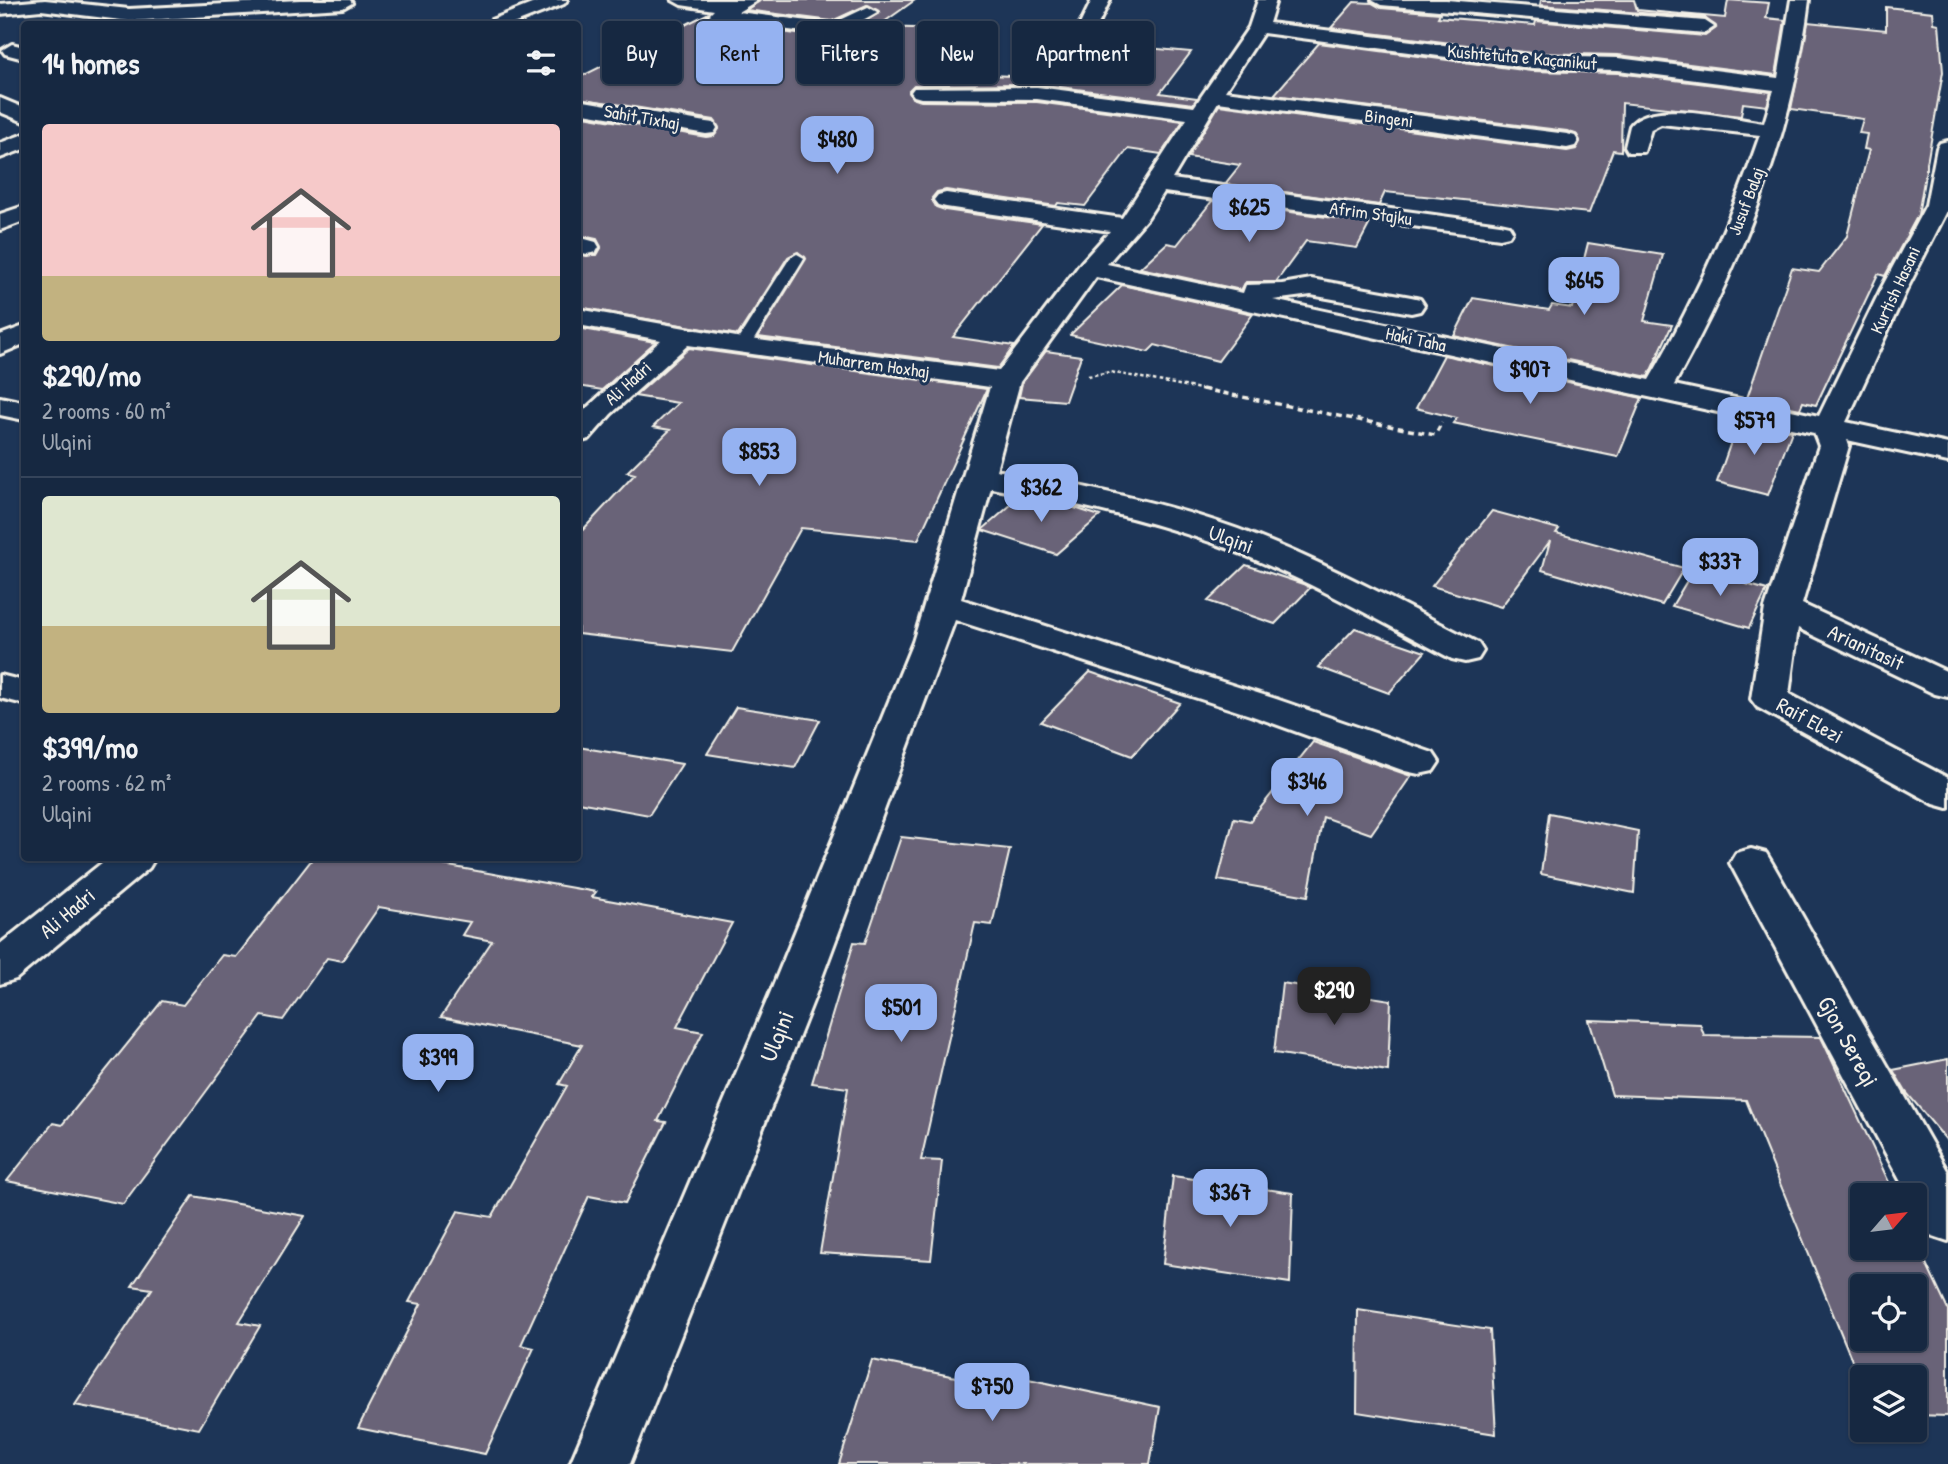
<!DOCTYPE html>
<meta charset="utf-8">
<style>
body{margin:0;font-family:"Patrick Hand",sans-serif;background:#23344c;color:#f1f3f6;height:100vh;display:flex;flex-direction:column;font-size:26px;white-space:nowrap}
*{box-sizing:border-box;margin:0}
p{font-size:23px;color:#9ea6b1}
.icon{flex:none;width:38px;height:38px;fill:none;stroke:currentColor;stroke-width:2;stroke-linecap:round;stroke-linejoin:round}
.map{position:relative;flex:1;overflow:hidden}
.drawer{position:absolute;left:21px;top:21px;width:560px;height:840px;display:flex;flex-direction:column;background:#162841;border-radius:7px;box-shadow:0 2px 5px #0004,0 0 0 2px #35445a}
.drawer>*{flex:none}
.banner{position:absolute;left:602px;top:21px;width:665px;height:63px;display:flex;gap:14px}
.needle{width:46px;rotate:62deg}
.buttons{position:absolute;left:1850px;top:1183px;display:grid;gap:14px}
.buttons a{display:grid;place-items:center;width:77px;height:77px;border-radius:7px;background:#162841;box-shadow:0 2px 5px #0004,0 0 0 2px #35445a;font-size:35px}
.price{position:absolute;translate:-50% -60px;padding:0 16px;border-radius:14px;background:#95b2f1;color:#111;font-size:23px;line-height:46px;filter:drop-shadow(0 2px 4px #0008)}
.price::after{content:'';position:absolute;left:50%;top:42px;width:21px;height:16px;margin-left:-10px;background:inherit;clip-path:polygon(0 0,100% 0,50% 100%)}
.price.selected{background:#222;color:#fff}
ul{padding:0;list-style:none}
li{display:grid;align-content:center;gap:14px;height:371px;padding:0 21px}
li+li{border-top:2px solid #35445a}
li span{display:grid;place-items:center;height:217px;border-radius:7px;color:#555}
li>.icon{margin-inline-start:auto}
span .icon{width:126px;height:126px;fill:#fffc;stroke-width:1}
li b{font-size:30px}
h2{display:flex;justify-content:space-between;align-items:center;height:84px;padding:0 21px;font-size:30px}
.tag{padding:0 24px;border-radius:7px;background:#162841;box-shadow:0 2px 5px #0004,0 0 0 2px #35445a;font-size:24px;line-height:63px}
.tag.selected{background:#95b2f1;color:#111}
.map>svg:first-child{display:block}
</style>
<div class="map">
<svg width="1948" height="1464" viewBox="0 0 1948 1464">
<rect width="100%" height="100%" fill="#1d3557"/>
<filter id="ink" filterUnits="userSpaceOnUse"><feTurbulence type="fractalNoise" baseFrequency=".0143" numOctaves="2"/><feDisplacementMap in="SourceGraphic" scale="14" xChannelSelector="R" yChannelSelector="G"/><feConvolveMatrix kernelMatrix="1 2 1 2 8 2 1 2 1" color-interpolation-filters="sRGB"/></filter>
<g filter="url(#ink)">
<!-- building -->
<path fill="#696478" stroke="#f4f1e8" stroke-width="2" fill-rule="evenodd" d="M760 0H915L877 27 988 30 972 74 1054 78 1095 37 1152 42 1147 48 1191 52 1160 93 1197 98 1193 104 1037 84 914 85 909 90 912 98 921 101 1037 102 1183 121 1161 154 1128 149 1085 206 1058 203 1056 206 946 190 937 192 932 198 936 207 945 210 1042 224 953 337 1014 346 998 368 758 337 806 259 798 252 788 257 738 335 578 307V255H597L601 248 597 239 578 235V115L706 137 714 136 719 129 714 120 578 98V78L707 14 718 24 835 39 879 13 867 5 832 21 746 10Z
M1541 0H1634L1637 10 1725 18 1728 0 1769 3 1766 18 1785 20 1776 75 1618 55 1531 53 1331 28 1354 2 1372 3 1381 8 1440 13 1438 17 1535 25 1536 21 1705 36 1716 28 1705 18 1540 5Z
M1886 7 1933 12 1934 23 1939 24 1943 72 1918 215 1885 276 1878 274 1816 405 1803 402 1800 409 1747 398 1792 268 1819 272 1847 236 1869 150 1864 149 1867 134 1859 133 1863 119 1791 109 1808 22 1886 30Z
M1319 43 1531 71 1618 73 1771 92 1767 106 1743 103 1741 116 1622 103 1621 151 1613 150 1589 213 1385 192 1379 205 1225 184 1240 165 1188 157 1219 105 1567 151 1576 149 1580 142 1577 135 1567 131 1274 95Z
M1212 201 1370 223 1357 248 1306 241 1276 282H1246L1241 290 1140 268 1167 243 1177 245Z
M1588 243 1663 255 1644 321 1672 325 1648 377 1454 336 1473 298 1549 310 1552 305 1572 308Z
M1122 285 1253 314 1218 361 1155 345 1148 352 1070 335Z
M578 328 655 342 602 390 578 386Z
M689 348 987 389 918 540 801 528 732 652 578 634V535L635 474 627 472 670 430 653 427 678 403 635 396Z
M1046 351 1081 356 1065 401 1019 397 1022 383Z
M1444 355 1642 398 1618 457 1453 423 1457 418 1416 408Z
M1739 419 1792 431 1768 495 1717 482Z
M1021 496 1068 506 1100 516 1056 554 982 530Z
M1492 511 1559 529 1556 533 1684 568 1662 605 1542 570 1550 541 1501 607 1432 586Z
M1246 565 1303 584 1310 588 1275 624 1208 601Z
M1694 569 1767 590 1749 628 1672 606Z
M1355 628 1425 652 1389 693 1318 667Z
M1090 672 1180 703 1132 756 1041 722Z
M736 707 820 720 795 768 707 754Z
M1313 742 1411 776 1371 834 1323 817 1308 896 1218 880 1234 818 1250 821Z
M578 747 682 764 649 815 578 802Z
M1549 813 1638 831 1634 893 1541 874Z
M901 837 1010 849 992 925 975 923 921 1160 942 1161 931 1260 820 1253 848 1088 812 1083 854 942 865 943Z
M313 858H448L443 865 596 892 592 897 732 923 677 1027 703 1032 658 1121 666 1122 625 1203 589 1196 521 1345 534 1348 485 1454 358 1428 421 1304 409 1302 458 1211 492 1217 567 1086 559 1084 582 1045 441 1017 492 941 462 935 470 922 379 907 342 961 327 958 283 1020 262 1016 123 1204 7 1181 53 1123 62 1125 162 1001 183 1005 222 955 236 957Z
M1282 983 1391 1000 1388 1071 1274 1053Z
M1589 1020 1700 1024 1704 1035 1821 1037 1895 1195H1862V1248H1914V1238L1948 1310V1416L1914 1415V1377H1862V1385L1746 1100 1612 1095ZM1862 1286H1914V1339H1862Z
M1948 1059V1142L1906 1092 1893 1070Z
M1173 1176 1293 1193 1290 1283 1163 1264Z
M193 1196 305 1216 239 1322 260 1326 199 1429 75 1405 152 1289 132 1286Z
M1358 1310 1490 1330 1496 1434 1357 1412Z
M872 1360 1025 1391 1028 1379 1160 1407 1150 1464H839Z"/>
<g fill="none" stroke-linecap="round" stroke-linejoin="round">
<!-- service casing -->
<g stroke="#f4f1e8" stroke-width="5">
<path id="service" d="M797 254 804 258 750 346 748 349H736L734 346 790 258Z"/>
</g>
<!-- minor casing -->
<g stroke="#f4f1e8" stroke-width="6">
<path id="minor" d="M45 0 129 9 300 0H350L352 3 343 8 129 21 41 10 0 14V4Z
M672 0H758L738 12 832 24 868 7 877 12 835 36 718 21 709 15 714 10 681 5Z
M1092 0H1110L1090 41H1076L1074 37Z
M1258 0H1276L1269 23 1531 56 1618 58 1778 78 1791 0H1809C1792 138 1741 264 1674 385L1819 416 1880 291 1926 205 1937 148 1940 143 1948 141V209L1906 291 1846 422 1948 444V462L1847 440 1849 446 1802 604 1948 672V697L1935 694 1798 628 1789 694 1948 778V808L1934 804 1757 707 1751 699 1765 608 1819 446 1814 433 1096 277 1020 382 996 470C1077 485 1160 501 1238 529 1321 560 1399 603 1478 643L1483 651 1478 659 1465 662 1452 659C1374 618 1296 573 1213 543 1141 517 1066 502 991 488L961 599 1276 699 1433 753 1439 762 1433 771 1419 774 1405 771 1250 715 955 620 815 996 630 1464H570L769 996 913 642 990 387 688 345 611 414 589 439 578 442V416L661 340 578 325V309L742 338 999 371 1081 263 1110 231 946 207 938 205 934 200 938 195 946 193 1122 218 1187 119 1037 99 921 98 914 96 911 92 914 88 1037 87 1194 107 1249 27ZM1263 33 1531 68 1618 70 1774 90 1764 123C1733 119 1650 97 1630 126L1625 147 1628 152H1644L1651 129 1661 124 1760 135C1731 220 1694 302 1649 380L1273 300 1311 295 1411 313 1420 311 1424 305 1420 299 1411 297 1311 279 1282 284 1246 285 1243 293 1107 264 1148 217 1164 192 1500 238 1509 236 1512 231 1509 226 1500 224 1172 179 1218 102 1567 148 1575 146 1578 141 1575 136 1567 134 1225 91Z
M1372 0H1446L1705 21 1714 27 1705 33 1381 5Z
M12 44 24 47V59L5 54 2 50Z
M0 98 24 108V122L0 112Z
M578 100 706 122 714 123 717 128 714 133 706 134 578 112Z
M24 134V149L0 158V143Z
M578 237 596 242 599 247 596 252 587 254 578 252Z
M24 326V344L0 354V335Z
M0 397 24 402V420L0 415Z
M0 675 24 681V704L0 698Z
M1751 849 1766 853 1772 863 1948 1172V1241L1930 1235 1914 1207V1195H1908L1730 863 1736 853Z
M108 858H155L149 868 16 979 0 984V944Z"/>
</g>
<!-- secondary casing -->
<g stroke="#f4f1e8" stroke-width="6">
<path id="secondary" d="M542 0H567L564 4 513 24H489L491 20Z
M24 206V221L0 230V214Z"/>
</g>
<!-- path-far1 -->
<path stroke="#f4f1e8" stroke-width="2.5" stroke-dasharray="3.5 2.5" stroke-linecap="butt" d="M1088 376 1110 372 1211 391"/>
<!-- path -->
<path stroke="#f4f1e8" stroke-width="3.5" stroke-dasharray="6 4.5" stroke-linecap="butt" d="M1202 389 1435 435 1442 422"/>
<!-- service -->
<use href="#service" fill="#1d3557" fill-rule="evenodd"/>
<!-- minor -->
<use href="#minor" fill="#1d3557" fill-rule="evenodd"/>
<!-- secondary -->
<use href="#secondary" fill="#1d3557" fill-rule="evenodd"/>
</g>
</g>
<g text-anchor="middle" dominant-baseline="central" stroke-width="6" stroke-linejoin="round" paint-order="stroke">
<!-- far-street labels -->
<g font-size="18" fill="#f4f1e8" stroke="#1d3557">
<text transform="translate(1522 57) rotate(5)">Kushtetuta e Kaçanikut</text>
<text transform="translate(642 117) rotate(10)">Sahit Tixhaj</text>
<text transform="translate(1389 118) rotate(7)">Bingeni</text>
<text transform="translate(1746 201) rotate(-69)">Jusuf Balaj</text>
<text transform="translate(1371 213) rotate(8)">Afrim Stajku</text>
<text transform="translate(1895 290) rotate(-65)">Kurtish Hasani</text>
<text transform="translate(1416 339) rotate(12)">Haki Taha</text>
<text transform="translate(874 364) rotate(8)">Muharrem Hoxhaj</text>
<text transform="translate(628 383) rotate(-42)">Ali Hadri</text>
</g>
<!-- street labels -->
<g font-size="21" fill="#f4f1e8" stroke="#1d3557">
<text transform="translate(1231 539) rotate(20)">Ulqini</text>
<text transform="translate(1866 647) rotate(25)">Arianitasit</text>
<text transform="translate(1810 720) rotate(29)">Raif Elezi</text>
<text transform="translate(67 913) rotate(-40)">Ali Hadri</text>
</g>
<!-- near-street labels -->
<g font-size="24" fill="#f4f1e8" stroke="#1d3557">
<text transform="translate(776 1036) rotate(-68)">Ulqini</text>
<text transform="translate(1849 1041) rotate(61)">Gjon Sereqi</text>
</g>
</g>
</svg>
<div class="buttons">
<a><svg class="needle" viewBox="-14 -14 28 28"><path d="M0-13l5 13h-10z" fill="#e53935"/><path d="M0 13l5-13h-10z" fill="#9ea6b1"/></svg></a>
<a><svg class="icon" aria-label="locate" viewBox="0 0 24 24"><circle cx="12" cy="12" r="6"/><path d="M12 2v4M12 18v4M2 12h4M18 12h4"/></svg></a>
<a><svg class="icon" aria-label="layers" viewBox="0 0 24 24"><path d="M12 4l9 5-9 5-9-5zM3 14l9 5 9-5"/></svg></a>
</div>
<b class="price" style="left:837px;top:176px">$480</b>
<b class="price" style="left:1249px;top:244px">$625</b>
<b class="price" style="left:1584px;top:317px">$645</b>
<b class="price" style="left:1530px;top:406px">$907</b>
<b class="price" style="left:1754px;top:457px">$579</b>
<b class="price" style="left:759px;top:488px">$853</b>
<b class="price" style="left:1041px;top:524px">$362</b>
<b class="price" style="left:1720px;top:598px">$337</b>
<b class="price" style="left:1307px;top:818px">$346</b>
<b class="price selected" style="left:1334px;top:1027px">$290</b>
<b class="price" style="left:901px;top:1044px">$501</b>
<b class="price" style="left:438px;top:1094px">$399</b>
<b class="price" style="left:1230px;top:1229px">$367</b>
<b class="price" style="left:992px;top:1423px">$750</b>
<div class="banner">
<a class="tag">Buy</a>
<a class="tag selected">Rent</a>
<a class="tag">Filters</a>
<a class="tag">New</a>
<a class="tag">Apartment</a>
</div>
<section class="drawer">
<h2>14 homes<svg class="icon" aria-label="filters" viewBox="0 0 24 24"><path d="M4 7h16M4 17h16"/><circle cx="9" cy="7" r="2"/><circle cx="15" cy="17" r="2"/></svg></h2>
<ul>
<li><span style="background:linear-gradient(#f6c9c9 70%,#c2b280 0)"><svg class="icon" aria-label="home" viewBox="0 0 24 24"><path d="M3 11l9-7 9 7M6 9v11h12V9"/></svg></span><div><b>$290/mo</b><p>2 rooms · 60 m²</p><p>Ulqini</p></div></li>
<li><span style="background:linear-gradient(#dfe7d0 60%,#c2b280 0)"><svg class="icon" aria-label="home" viewBox="0 0 24 24"><path d="M3 11l9-7 9 7M6 9v11h12V9"/></svg></span><div><b>$399/mo</b><p>2 rooms · 62 m²</p><p>Ulqini</p></div></li>
</ul>
</section>
</div>
